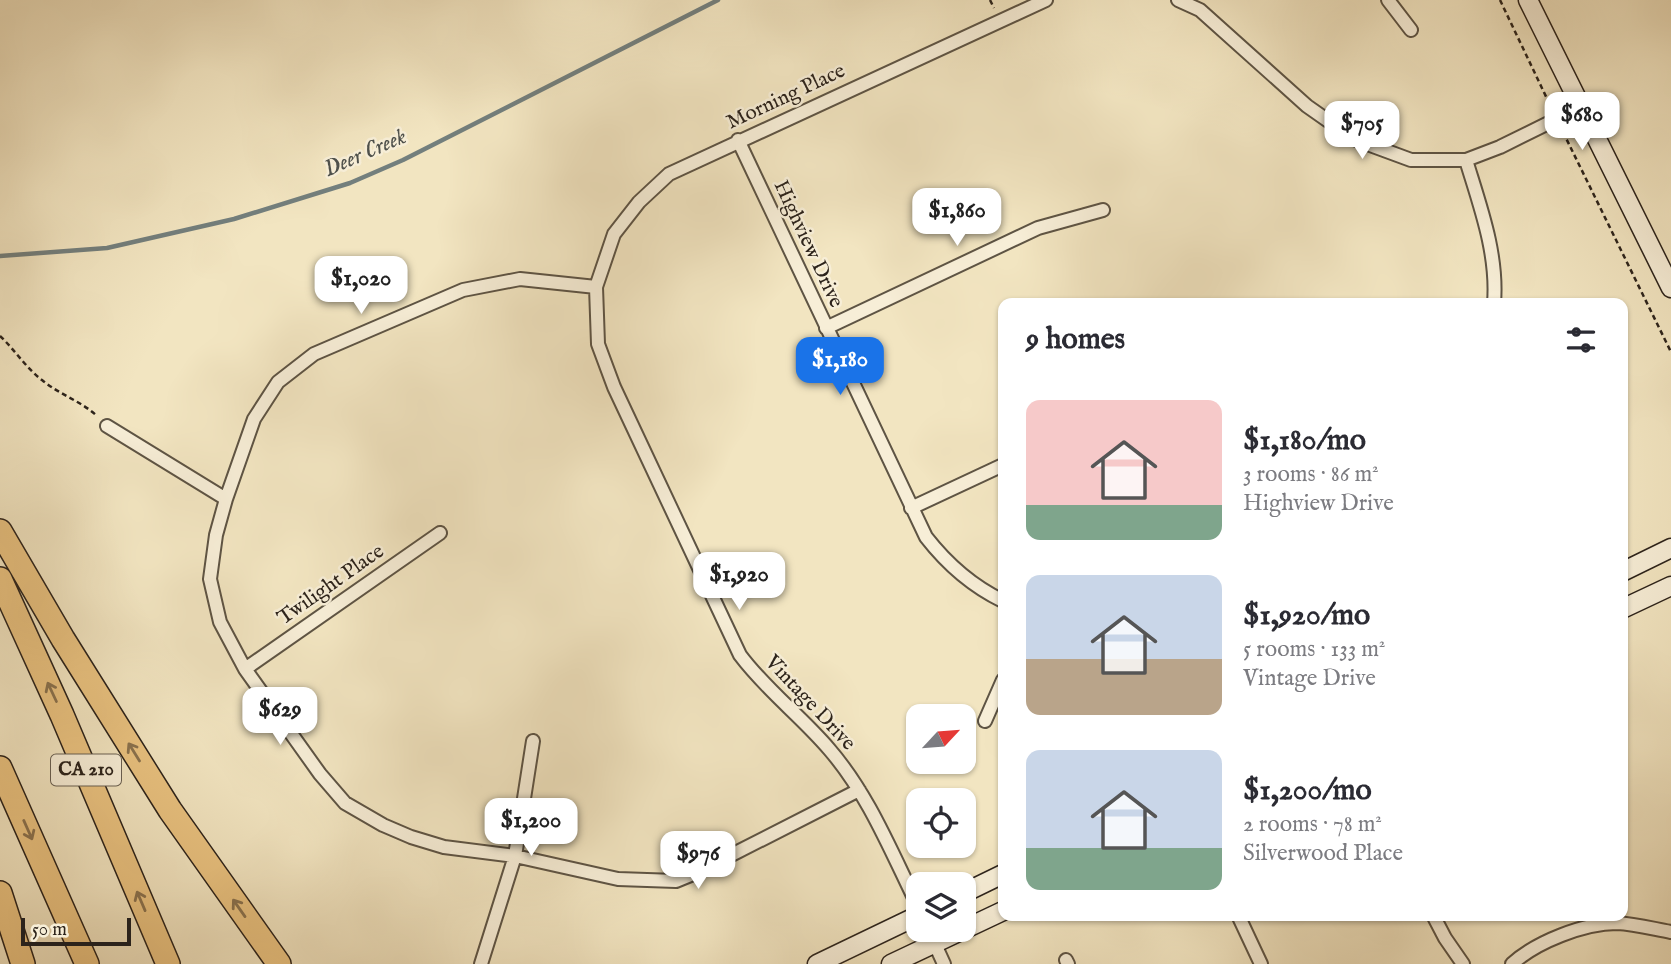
<!DOCTYPE html>
<meta charset="utf-8">
<style>
body{margin:0;font-family:"IM FELL English",serif;background:#f2f2f3;color:#2b2b33;height:100vh;display:flex;flex-direction:column;font-size:26px;white-space:nowrap}
*{box-sizing:border-box;margin:0}
p{font-size:23px;color:#7c7c81}
.icon{flex:none;width:38px;height:38px;fill:none;stroke:currentColor;stroke-width:2;stroke-linecap:round;stroke-linejoin:round}
.map{position:relative;flex:1;overflow:hidden}
.drawer{position:absolute;left:998px;top:298px;width:630px;height:623px;display:flex;flex-direction:column;background:#fff;border-radius:14px;box-shadow:0 2px 5px #0004}
.drawer>*{flex:none}
.needle{width:46px;rotate:64deg}
.buttons{position:absolute;left:906px;top:704px;display:grid;gap:14px}
.buttons a{display:grid;place-items:center;width:70px;height:70px;border-radius:14px;background:#fff;box-shadow:0 2px 5px #0004;font-size:35px}
.scale{position:absolute;left:21px;bottom:18px;width:110px;box-sizing:border-box;padding-left:7px;border:4px solid #2c231b;border-top:0;font-size:19px;line-height:24px;white-space:nowrap;color:#2c231b;-webkit-text-stroke:5px #f7eed7;paint-order:stroke}
.price{position:absolute;translate:-50% -60px;padding:0 16px;border-radius:14px;background:#fff;color:#222;font-size:23px;line-height:46px;filter:drop-shadow(0 2px 4px #0008)}
.price::after{content:'';position:absolute;left:50%;top:42px;width:21px;height:16px;margin-left:-10px;background:inherit;clip-path:polygon(0 0,100% 0,50% 100%)}
.price.active{background:#1a73e8;color:#fff}
ul{padding:0;list-style:none}
li{display:flex;align-items:center;gap:21px;height:175px;padding:0 28px}
li span{display:grid;place-items:center;flex:none;width:196px;height:140px;border-radius:14px;color:#555}
li>.icon{margin-inline-start:auto}
span .icon{width:84px;height:84px;fill:#fffc;stroke-width:1}
li b{font-size:30px}
h2{display:flex;justify-content:space-between;align-items:center;height:84px;padding:0 28px;font-size:30px}
.map>svg:first-child{display:block}
</style>
<div class="map">
<svg width="1671" height="964" viewBox="0 0 1671 964">
<rect width="100%" height="100%" fill="#f2e5c1"/>
<filter id="stains"><feTurbulence type="fractalNoise" baseFrequency=".00286" numOctaves="4"/><feColorMatrix values="0 0 0 0 .2 0 0 0 0 .09 0 0 0 0 .02 0 0 0 .5 -.17"/></filter>
<radialGradient id="worn" r=".72"><stop offset=".6" stop-color="#630" stop-opacity="0"/><stop offset="1" stop-color="#630" stop-opacity=".3"/></radialGradient>
<g fill="none" stroke-linecap="round" stroke-linejoin="round">
<!-- stream -->
<path stroke="#737f7d" stroke-width="4.5" d="M0 256 107 248 234 219 350 183 403 160 718 0"/>
<!-- minor casing -->
<g stroke="#5e5444" stroke-width="16">
<path id="minor" d="M1178 0 1200 10 1307 106 1354 139 1411 160H1466L1500 147 1581 107
M1388 0 1411 30
M738 140 926 537C947 564 972 586 1003 601
M1466 160C1480 206 1498 254 1494 303
M596 287 520 279 463 290 314 354 278 382 254 419 226 499 216 535 210 579 220 622 245 669 320 774 345 803 383 825 411 837 444 847 515 856 618 879 676 881 698 872 859 790
M826 328 1038 228 1103 210
M107 426 226 499
M911 508 1003 465
M245 669 440 533
M985 721 1003 680
M919 908C892 854 869 795 829 749 801 716 766 690 740 655L614 387 598 344 596 287 614 234 639 202 669 174 1046 0
M1238 915 1261 964
M1433 915 1445 938 1463 964
M928 929 944 964
M1066 960 1068 964
M481 964 515 856 533 741
M1512 964C1536 942 1584 923 1617 923 1635 924 1654 929 1671 932"/>
</g>
<!-- secondary casing -->
<g stroke="#2c231b" stroke-width="21">
<path id="secondary" d="M1528 0 1671 288
M1622 572 1671 548
M1622 609 1671 586
M964 893 1003 874
M817 964 919 915
M891 964 1003 911"/>
</g>
<!-- motorway casing -->
<g stroke="#2c231b" stroke-width="26">
<path id="motorway" d="M0 531 63 639 170 810 279 964
M0 579 62 715 168 964
M0 768 87 964
M0 893 23 964"/>
</g>
<!-- path -->
<path stroke="#2c231b" stroke-width="2.5" stroke-dasharray="5 3.5" stroke-linecap="butt" d="M990 0 994 8
M1500 0 1551 107
M1563 132 1671 352
M0 336C15 350 26 368 42 380 60 395 81 401 97 416"/>
<!-- minor -->
<use href="#minor" stroke="#f7eed7" stroke-width="12"/>
<!-- secondary -->
<use href="#secondary" stroke="#f7eed7" stroke-width="18"/>
<!-- motorway -->
<use href="#motorway" stroke="#e9c280" stroke-width="23"/>
</g>
<!-- one-way arrows -->
<defs><path id="oneway-shaft" d="M-6 0H5M1.5-3L5.5 0L1.5 3" fill="none" stroke-width="1.6" stroke-linecap="round" stroke-linejoin="round" transform="scale(1.75)"/></defs>
<g stroke="#8a724e">
<use href="#oneway-shaft" transform="translate(52 692) rotate(-115)"/>
<use href="#oneway-shaft" transform="translate(134 752) rotate(-122)"/>
<use href="#oneway-shaft" transform="translate(28 830) rotate(66)"/>
<use href="#oneway-shaft" transform="translate(141 901) rotate(-113)"/>
<use href="#oneway-shaft" transform="translate(239 908) rotate(-125)"/>
</g>
<g text-anchor="middle" dominant-baseline="central" stroke-width="5" stroke-linejoin="round" paint-order="stroke">
<!-- shield labels -->
<rect fill="#f7eed7" stroke="#696053" stroke-width="2" x="51" y="754.5" width="70" height="31" rx="5"/>
<g font-size="19" font-weight="bold" fill="#2c231b">
<text x="86" y="770">CA 210</text>
</g>
<!-- street labels -->
<g font-size="21" fill="#2c231b" stroke="#f7eed7">
<text transform="translate(786 97) rotate(-25)">Morning Place</text>
<text transform="translate(808 244) rotate(65)">Highview Drive</text>
<text transform="translate(331 585) rotate(-35)">Twilight Place</text>
<text transform="translate(810 703) rotate(47)">Vintage Drive</text>
</g>
<!-- water labels -->
<g font-size="23" font-style="italic" fill="#4f514c" stroke="#f7eed7">
<text transform="translate(365 153) rotate(-24)">Deer Creek</text>
</g>
</g>
<rect width="100%" height="100%" filter="url(#stains)"/>
<rect width="100%" height="100%" fill="url(#worn)"/>
</svg>
<div class="buttons">
<a><svg class="needle" viewBox="-14 -14 28 28"><path d="M0-13l5 13h-10z" fill="#e53935"/><path d="M0 13l5-13h-10z" fill="#7c7c81"/></svg></a>
<a><svg class="icon" aria-label="locate" viewBox="0 0 24 24"><circle cx="12" cy="12" r="6"/><path d="M12 2v4M12 18v4M2 12h4M18 12h4"/></svg></a>
<a><svg class="icon" aria-label="layers" viewBox="0 0 24 24"><path d="M12 4l9 5-9 5-9-5zM3 14l9 5 9-5"/></svg></a>
</div>
<div class="scale">50 m</div>
<b class="price" style="left:1582px;top:152px">$680</b>
<b class="price" style="left:1362px;top:161px">$705</b>
<b class="price" style="left:957px;top:248px">$1,860</b>
<b class="price" style="left:361px;top:316px">$1,020</b>
<b class="price active" style="left:840px;top:397px">$1,180</b>
<b class="price" style="left:739px;top:612px">$1,920</b>
<b class="price" style="left:280px;top:747px">$629</b>
<b class="price" style="left:531px;top:858px">$1,200</b>
<b class="price" style="left:698px;top:891px">$976</b>
<section class="drawer">
<h2>9 homes<svg class="icon" aria-label="filters" viewBox="0 0 24 24"><path d="M4 7h16M4 17h16"/><circle cx="9" cy="7" r="2"/><circle cx="15" cy="17" r="2"/></svg></h2>
<ul>
<li><span style="background:linear-gradient(#f6c9c9 75%,#7fa58c 0)"><svg class="icon" aria-label="home" viewBox="0 0 24 24"><path d="M3 11l9-7 9 7M6 9v11h12V9"/></svg></span><div><b>$1,180/mo</b><p>3 rooms · 86 m²</p><p>Highview Drive</p></div></li>
<li><span style="background:linear-gradient(#c9d6e8 60%,#b9a48a 0)"><svg class="icon" aria-label="home" viewBox="0 0 24 24"><path d="M3 11l9-7 9 7M6 9v11h12V9"/></svg></span><div><b>$1,920/mo</b><p>5 rooms · 133 m²</p><p>Vintage Drive</p></div></li>
<li><span style="background:linear-gradient(#c9d6e8 70%,#7fa58c 0)"><svg class="icon" aria-label="home" viewBox="0 0 24 24"><path d="M3 11l9-7 9 7M6 9v11h12V9"/></svg></span><div><b>$1,200/mo</b><p>2 rooms · 78 m²</p><p>Silverwood Place</p></div></li>
</ul>
</section>
</div>
